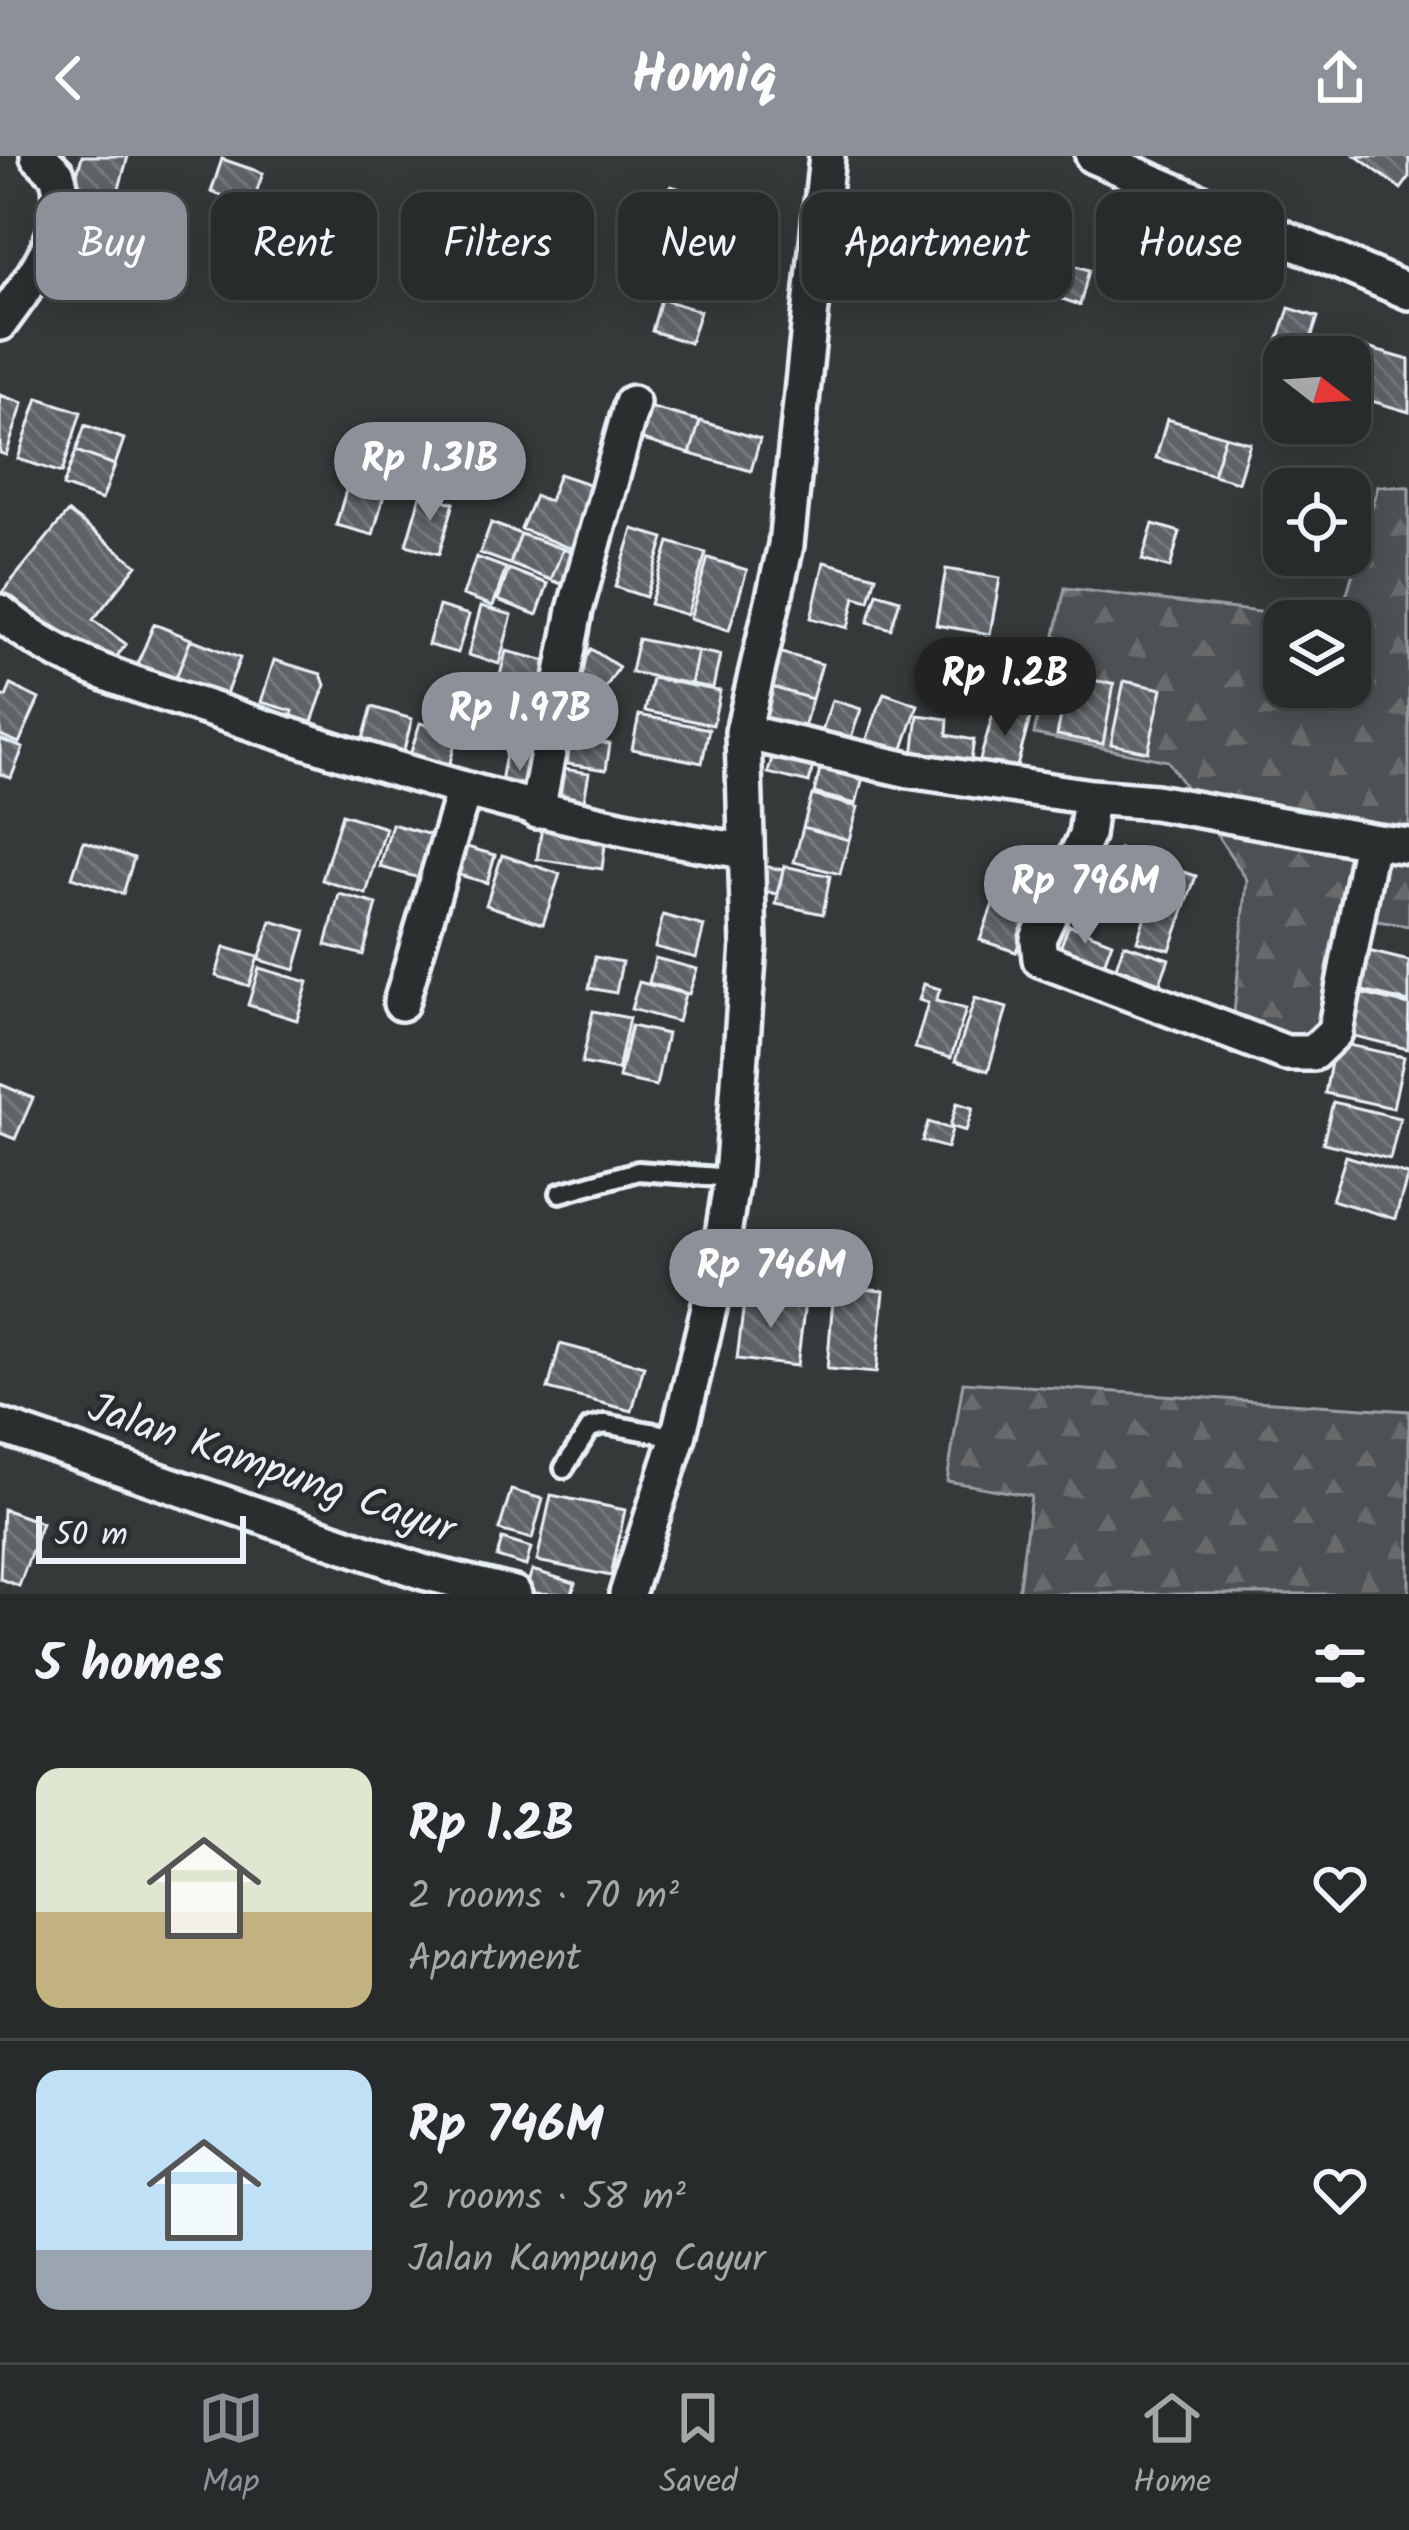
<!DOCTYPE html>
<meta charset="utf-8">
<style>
body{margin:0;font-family:Kalam,sans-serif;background:#343738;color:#f1f3f6;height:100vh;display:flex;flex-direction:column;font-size:45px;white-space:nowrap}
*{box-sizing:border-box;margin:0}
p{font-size:39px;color:#a5a7a9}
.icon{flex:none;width:66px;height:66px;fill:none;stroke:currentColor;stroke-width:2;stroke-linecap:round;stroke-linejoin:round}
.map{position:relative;height:1438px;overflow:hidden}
.side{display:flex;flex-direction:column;background:#282b2c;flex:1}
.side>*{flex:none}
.hud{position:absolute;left:36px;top:36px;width:1338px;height:108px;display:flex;gap:24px}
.needle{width:78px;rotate:107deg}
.fabs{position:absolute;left:1263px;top:180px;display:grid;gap:24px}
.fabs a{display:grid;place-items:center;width:108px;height:108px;border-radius:24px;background:#282b2c;box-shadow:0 6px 30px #0003,0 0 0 3px #444748;font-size:60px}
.scale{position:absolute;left:36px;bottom:30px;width:210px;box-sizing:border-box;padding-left:12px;border:6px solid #e8f1f8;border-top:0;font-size:33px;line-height:42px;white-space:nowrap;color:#e8f1f8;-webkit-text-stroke:9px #2a2d2e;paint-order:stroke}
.price{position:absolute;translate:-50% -102px;padding:0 27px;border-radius:42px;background:#8c9099;color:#fff;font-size:39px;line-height:78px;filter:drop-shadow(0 3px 6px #0008)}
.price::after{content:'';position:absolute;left:50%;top:72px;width:36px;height:27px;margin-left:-18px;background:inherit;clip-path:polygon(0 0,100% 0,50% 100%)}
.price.active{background:#222;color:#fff}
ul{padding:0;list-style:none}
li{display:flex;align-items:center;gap:36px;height:300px;padding:0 36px}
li+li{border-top:3px solid #444748}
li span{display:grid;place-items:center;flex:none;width:336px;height:240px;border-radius:24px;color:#555}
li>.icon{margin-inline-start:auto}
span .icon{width:144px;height:144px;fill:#fffc;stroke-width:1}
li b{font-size:51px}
h2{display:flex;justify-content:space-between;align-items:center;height:144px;padding:0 36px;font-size:51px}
.pill{padding:0 42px;border-radius:24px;background:#282b2c;box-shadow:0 6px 30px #0003,0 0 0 3px #444748;font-size:42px;line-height:108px}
.pill.active{background:#8c9099;color:#fff}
header{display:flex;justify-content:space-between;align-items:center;height:156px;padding:0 36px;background:#8c9099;color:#fff;font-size:54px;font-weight:700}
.tab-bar{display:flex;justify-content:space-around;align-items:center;height:168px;border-top:3px solid #444748;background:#282b2c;font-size:33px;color:#a5a7a9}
.tab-bar a{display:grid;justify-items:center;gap:6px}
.tab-bar .active{color:#8c9099}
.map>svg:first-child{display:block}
</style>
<header><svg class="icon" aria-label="back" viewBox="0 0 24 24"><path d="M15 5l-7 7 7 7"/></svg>Homiq<svg class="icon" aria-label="share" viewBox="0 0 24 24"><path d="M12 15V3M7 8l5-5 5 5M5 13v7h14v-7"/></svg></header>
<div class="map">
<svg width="1409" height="1438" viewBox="0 0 1409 1438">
<defs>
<pattern id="forest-firs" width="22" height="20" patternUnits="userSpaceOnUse" patternTransform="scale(3)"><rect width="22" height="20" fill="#4d5152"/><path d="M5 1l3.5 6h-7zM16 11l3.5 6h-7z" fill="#676a6c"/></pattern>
<pattern id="building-back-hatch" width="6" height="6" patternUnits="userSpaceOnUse" patternTransform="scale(3)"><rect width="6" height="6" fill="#5f6365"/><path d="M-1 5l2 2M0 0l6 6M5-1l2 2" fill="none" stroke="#767a7c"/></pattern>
</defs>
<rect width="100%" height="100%" fill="#35393a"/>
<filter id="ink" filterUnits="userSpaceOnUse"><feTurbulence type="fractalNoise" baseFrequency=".00833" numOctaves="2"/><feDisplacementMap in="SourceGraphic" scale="24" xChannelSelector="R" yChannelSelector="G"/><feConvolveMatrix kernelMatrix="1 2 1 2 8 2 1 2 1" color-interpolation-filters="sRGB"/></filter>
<g filter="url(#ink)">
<!-- forest -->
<path fill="url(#forest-firs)" stroke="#9aa1a5" stroke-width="3" d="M1378 330 1409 331V770L1357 762 1314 910 1230 898 1247 724 1168 605 1034 578 1065 432 1332 465H1284V531H1350V465H1339Z
M963 1226 1409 1255V1438H1018L1031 1340 947 1325Z"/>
<!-- building -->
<path fill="url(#building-back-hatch)" stroke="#e8f1f8" stroke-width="3" d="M82 0H128L111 62 68 50Z
M1356 0H1409V22L1401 33Z
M222 3 263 17 252 49 211 36Z
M671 30 706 41 688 98 654 88Z
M706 41 740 51 722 109 688 98Z
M1037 58 1067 69 1054 103 1089 114 1080 149 1015 127Z
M739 60 768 69 757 106 728 96Z
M58 102 99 115 89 144 49 131Z
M661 143 700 155 690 187 652 175Z
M1289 152 1318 161 1305 201 1274 197Z
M1364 191 1409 204V256L1351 239Z
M0 239 23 247 6 299 0 297Z
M38 242 81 256 62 317 18 303Z
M645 250 700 265 690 298 636 282Z
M1167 263 1225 280 1213 319 1156 302Z
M700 265 760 283 751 315 690 298Z
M85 269 124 283 115 309 76 295Z
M1225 280 1250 287 1238 326 1213 319Z
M76 295 115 309 102 344 63 330Z
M351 317 387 328 373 379 336 369Z
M559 318 595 330 582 397 521 373 535 340 549 345Z
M421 337 454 347 439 398 406 389Z
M68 356 137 409 93 464 126 488 112 507 81 486 75 495 0 439Z
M491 367 521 378 510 408 480 397Z
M1153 368 1180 376 1170 412 1142 404Z
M633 373 664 382 646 441 615 431Z
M521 378 563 393 551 424 510 408Z
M669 386 706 397 687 459 650 448Z
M563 393 581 400 570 431 551 424Z
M476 401 506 412 493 450 463 439Z
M708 402 747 414 729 474 690 462Z
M824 406 876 420 869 445 855 441 848 472 811 462Z
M509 413 548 428 537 459 498 444Z
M946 413 1000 422 990 478 936 469Z
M877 437 900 444 891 473 868 466Z
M439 450 469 459 458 497 428 489Z
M481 450 512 459 499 508 468 499Z
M154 468 191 483 172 532 134 517Z
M986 482 1016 487 1011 516 981 511Z
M191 483 240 502 221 551 172 532Z
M638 483 698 495 691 528 631 516Z
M591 493 619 511 597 545 569 527Z
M506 495 560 508 552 541 498 528Z
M698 495 720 499 713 532 691 528Z
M775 495 822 508 812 543 765 529Z
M274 504 321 518 325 529 308 577 288 572 293 555 261 546Z
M1069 520 1114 528 1103 588 1057 579Z
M652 522 720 535 713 569 645 555Z
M1124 525 1162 533 1148 596 1111 588Z
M11 529 39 543 19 587 0 579V539L6 541Z
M765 529 812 543 801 582 754 569Z
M503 533 546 544 536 584 493 573Z
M884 537 918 549 901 598 866 585Z
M832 544 861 553 847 593 819 584Z
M996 548 1031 558 1015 618 979 607Z
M372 551 412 563 399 613 367 605 372 585 363 583Z
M639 559 709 573 702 607 632 593Z
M918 559 948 563 947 579 974 584 969 617 912 608Z
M420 567 458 577 445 625 416 618 420 602 410 599Z
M571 582 610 588 606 614 567 608Z
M0 583 23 592 11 622 0 618Z
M508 588 543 595 533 648 498 641Z
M775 590 815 600 809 627 768 617Z
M823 602 865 613 856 648 814 637Z
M557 612 589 617 582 655 550 650Z
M812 639 858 651 849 684 803 671Z
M342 658 386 672 366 738 322 724Z
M543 664 607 673 602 713 537 703Z
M392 668 438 681 426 724 380 711Z
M803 671 849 684 840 718 794 706Z
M84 685 134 702 123 738 72 721Z
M460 689 495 699 487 727 452 717Z
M1119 693 1139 700 1132 721 1112 714Z
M502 699 560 718 543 768 486 749Z
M1143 702 1196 720 1170 794 1137 785 1146 757 1142 737 1132 733Z
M1030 703 1059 715 1047 750 1033 746 1016 796 980 784 1004 717Z
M764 710 783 714 777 738 759 734Z
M784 710 830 720 823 758 776 748Z
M339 738 377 748 363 799 326 789Z
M663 759 704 770 696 802 655 791Z
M271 765 306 775 295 814 259 804Z
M1069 769 1112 786 1102 813 1058 797Z
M1124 788 1169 803 1160 827 1116 811Z
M224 791 258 801 249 830 216 820Z
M1364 794 1409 805V846L1354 833Z
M595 801 622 806 616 837 589 832Z
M655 802 697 813 689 838 649 827Z
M259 812 308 826 297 864 248 849Z
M639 826 685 838 678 866 631 853Z
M924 828 940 833 936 845 966 853 951 902 915 892 928 847 919 844Z
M1355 836 1409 849 1408 893 1346 878Z
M975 842 1007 852 988 915 955 905Z
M593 855 629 862 618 914 582 907Z
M631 870 667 878 656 930 619 922Z
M1335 886 1404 901 1393 952 1325 937Z
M0 928 33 942 15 983 0 977Z
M1333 946 1400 962 1390 1003 1323 987Z
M957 947 973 952 966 975 950 970Z
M928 966 952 973 947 992 922 985Z
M1346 1000 1408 1019 1395 1063 1332 1044Z
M834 1131 884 1135 876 1217 827 1213Z
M745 1139 805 1146 797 1210 737 1203Z
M560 1188 644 1210 632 1255 548 1233Z
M511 1334 543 1343 532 1383 499 1374Z
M551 1339 625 1354 611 1420 537 1405Z
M3 1353 42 1367 19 1430 0 1423Z
M502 1383 531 1392 526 1410 497 1401Z
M532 1414 575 1427 572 1438 525 1437Z"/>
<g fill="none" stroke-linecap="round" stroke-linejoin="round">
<!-- service casing -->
<g stroke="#e8f1f8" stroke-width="26">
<path id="service" d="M560 1037 638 1015 732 1022
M564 1312 590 1272 605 1268 678 1281"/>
</g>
<!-- minor casing -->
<g stroke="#e8f1f8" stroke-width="42">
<path id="minor" d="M1093 0 1409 136
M0 167C29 127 75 71 57 18L38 0
M0 456C66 513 150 532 231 560 400 617 568 668 744 695
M743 576 786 389 827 0
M1091 641 1155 646 1371 685
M537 655 575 454 632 247
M401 847 464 633
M0 1270 423 1416 514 1438
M627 1438 678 1281 716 1123 732 1022 749 789 743 576 909 614 1091 641 1086 680 1038 783 1040 803 1286 897H1313L1335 876 1371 685 1409 690"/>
</g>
<!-- service -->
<use href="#service" stroke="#2a2d2e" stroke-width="16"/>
<!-- minor -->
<use href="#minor" stroke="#2a2d2e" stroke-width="33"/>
</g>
</g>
<g text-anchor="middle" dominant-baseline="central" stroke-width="9" stroke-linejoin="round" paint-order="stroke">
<!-- street labels -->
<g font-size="42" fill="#e8f1f8" stroke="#2a2d2e">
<text transform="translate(271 1314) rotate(19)">Jalan Kampung Cayur</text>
</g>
</g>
</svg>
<div class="fabs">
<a><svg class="needle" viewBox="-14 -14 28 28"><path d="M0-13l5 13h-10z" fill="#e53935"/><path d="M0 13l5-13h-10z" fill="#a5a7a9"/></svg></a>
<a><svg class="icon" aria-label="locate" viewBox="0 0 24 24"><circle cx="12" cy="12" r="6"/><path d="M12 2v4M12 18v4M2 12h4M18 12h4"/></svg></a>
<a><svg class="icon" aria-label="layers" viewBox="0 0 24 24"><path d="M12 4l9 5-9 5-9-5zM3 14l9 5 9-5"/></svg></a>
</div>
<div class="scale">50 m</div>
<b class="price" style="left:430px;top:368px">Rp 1.31B</b>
<b class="price active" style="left:1005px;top:583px">Rp 1.2B</b>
<b class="price" style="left:520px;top:618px">Rp 1.97B</b>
<b class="price" style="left:1085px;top:791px">Rp 796M</b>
<b class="price" style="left:771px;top:1175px">Rp 746M</b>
<div class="hud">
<a class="pill active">Buy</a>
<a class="pill">Rent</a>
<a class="pill">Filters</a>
<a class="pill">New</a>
<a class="pill">Apartment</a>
<a class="pill">House</a>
</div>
</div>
<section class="side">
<h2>5 homes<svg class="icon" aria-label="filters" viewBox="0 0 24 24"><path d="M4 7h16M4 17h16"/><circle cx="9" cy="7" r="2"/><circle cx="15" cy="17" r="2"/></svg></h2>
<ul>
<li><span style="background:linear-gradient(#dfe7d0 60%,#c2b280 0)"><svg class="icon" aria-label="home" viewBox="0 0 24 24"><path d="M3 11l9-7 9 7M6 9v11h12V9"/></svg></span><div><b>Rp 1.2B</b><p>2 rooms · 70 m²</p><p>Apartment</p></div><svg class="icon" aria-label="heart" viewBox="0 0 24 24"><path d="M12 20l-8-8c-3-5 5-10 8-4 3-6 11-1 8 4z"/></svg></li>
<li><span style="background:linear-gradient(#bfe0f5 75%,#9aa5b1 0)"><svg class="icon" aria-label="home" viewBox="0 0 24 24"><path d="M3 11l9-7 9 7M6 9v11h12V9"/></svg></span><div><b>Rp 746M</b><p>2 rooms · 58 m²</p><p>Jalan Kampung Cayur</p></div><svg class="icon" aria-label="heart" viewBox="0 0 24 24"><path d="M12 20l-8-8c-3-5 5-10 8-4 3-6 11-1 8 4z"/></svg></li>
</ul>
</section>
<nav class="tab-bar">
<a class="active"><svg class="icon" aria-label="map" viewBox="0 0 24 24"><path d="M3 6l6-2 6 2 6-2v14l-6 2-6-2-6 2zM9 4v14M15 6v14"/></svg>Map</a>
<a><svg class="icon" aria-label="saved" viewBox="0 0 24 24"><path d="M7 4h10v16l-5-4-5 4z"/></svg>Saved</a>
<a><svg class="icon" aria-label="home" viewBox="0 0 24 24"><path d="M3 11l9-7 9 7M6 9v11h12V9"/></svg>Home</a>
</nav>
